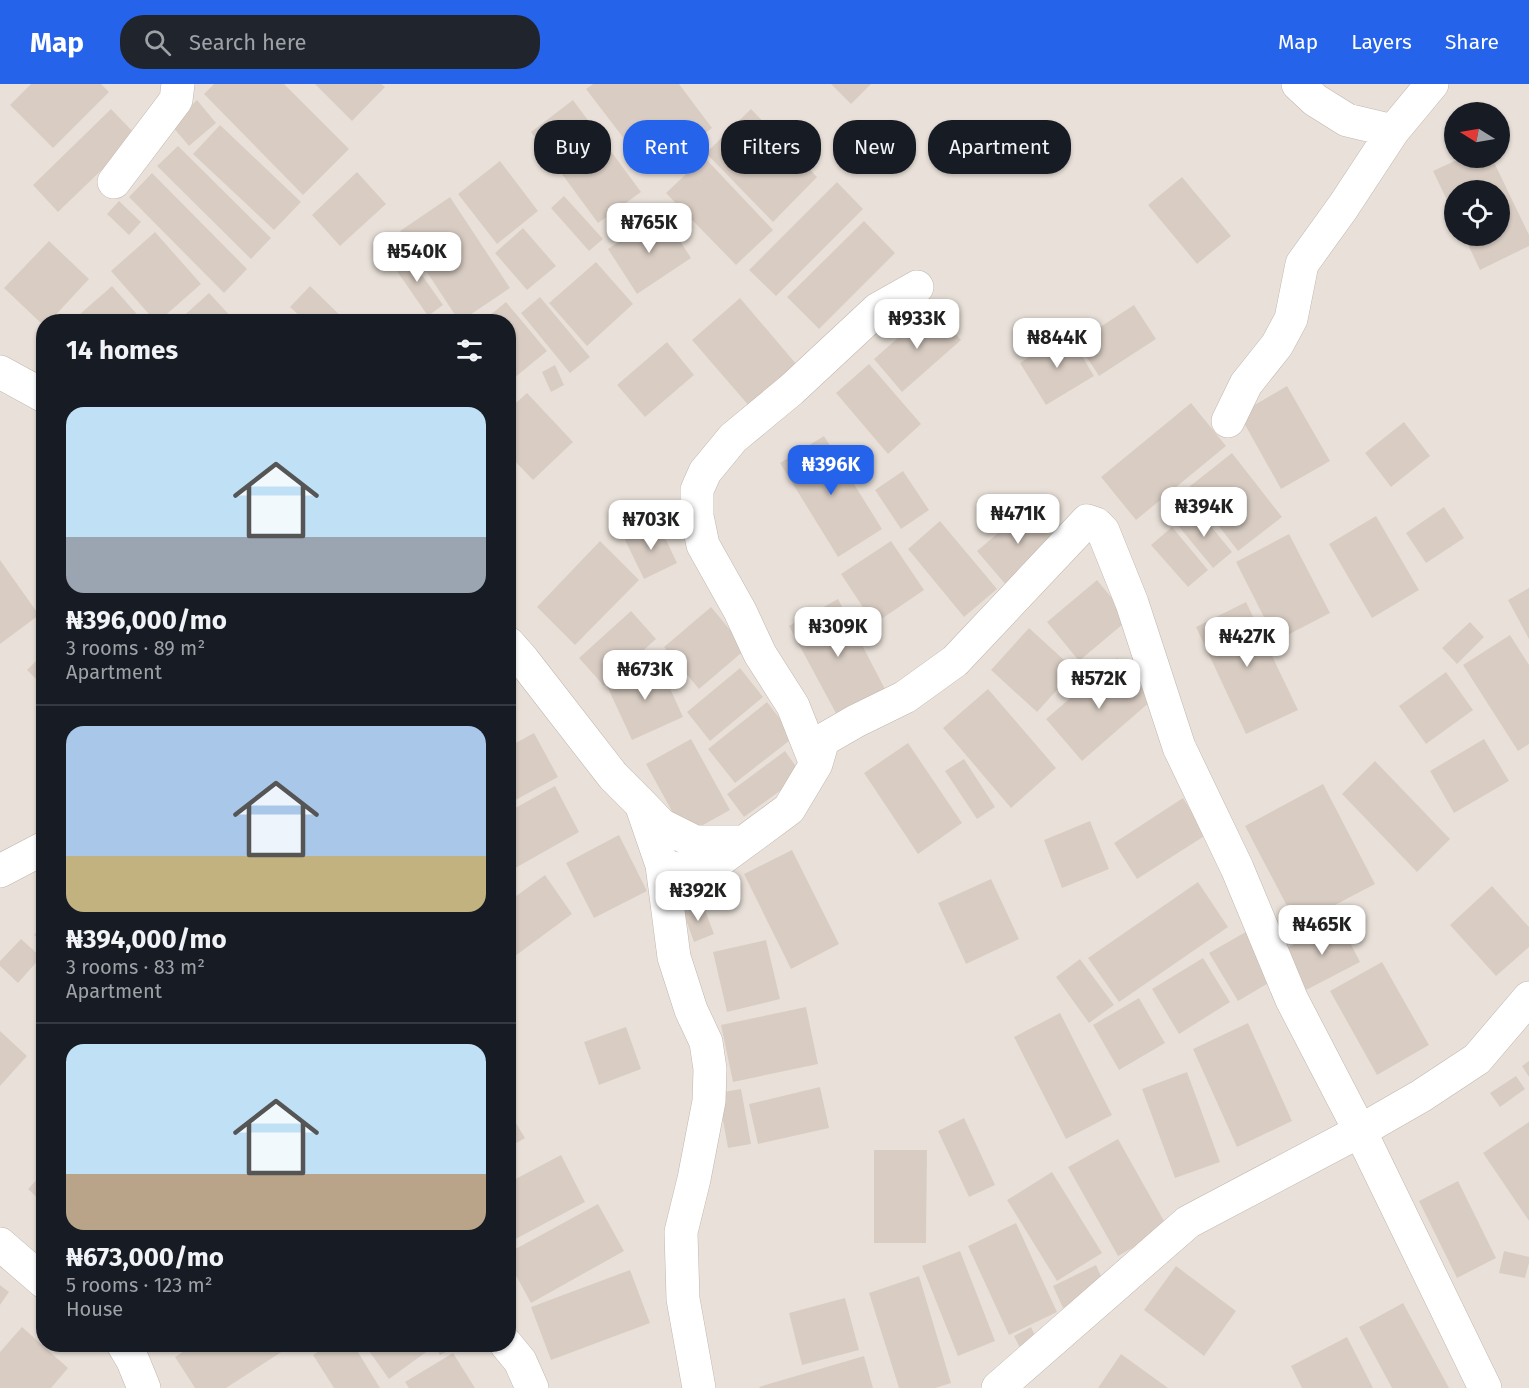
<!DOCTYPE html>
<meta charset="utf-8">
<style>
body{margin:0;font-family:"Fira Sans",sans-serif;background:#20242c;color:#f1f3f6;height:100vh;display:flex;flex-direction:column;font-size:22px;white-space:nowrap}
*{box-sizing:border-box;margin:0}
p{font-size:20px;color:#9ea1a6}
.icon{flex:none;width:33px;height:33px;fill:none;stroke:currentColor;stroke-width:2;stroke-linecap:round;stroke-linejoin:round}
.map{position:relative;flex:1;overflow:hidden}
.panel{position:absolute;left:36px;top:230px;width:480px;height:1038px;display:flex;flex-direction:column;background:#171b24;border-radius:24px;box-shadow:0 2px 4px #0004}
.panel>*{flex:none}
.hud{position:absolute;left:534px;top:36px;width:570px;height:54px;display:flex;gap:12px}
.needle{width:39px;rotate:281deg}
.fabs{position:absolute;left:1444px;top:18px;display:grid;gap:12px}
.fabs a{display:grid;place-items:center;width:66px;height:66px;border-radius:50%;background:#171b24;box-shadow:0 2px 4px #0004;font-size:30px}
.price{position:absolute;translate:-50% -51px;padding:0 14px;border-radius:12px;background:#fff;color:#222;font-size:20px;line-height:39px;filter:drop-shadow(0 2px 3px #0008)}
.price::after{content:'';position:absolute;left:50%;top:36px;width:18px;height:14px;margin-left:-9px;background:inherit;clip-path:polygon(0 0,100% 0,50% 100%)}
.price.on{background:#2563eb;color:#fff}
ul{padding:0;list-style:none}
li{display:grid;align-content:center;gap:12px;height:318px;padding:0 30px}
li+li{border-top:2px solid #363941}
li span{display:grid;place-items:center;height:186px;border-radius:18px;color:#555}
li>.icon{margin-inline-start:auto}
span .icon{width:108px;height:108px;fill:#fffc;stroke-width:1}
li b{font-size:26px}
h2{display:flex;justify-content:space-between;align-items:center;height:72px;padding:0 30px;font-size:26px}
.chip{padding:0 21px;border-radius:24px;background:#171b24;box-shadow:0 2px 4px #0004;font-size:21px;line-height:54px}
.chip.on{background:#2563eb;color:#fff}
header{display:flex;align-items:center;gap:36px;box-sizing:border-box;height:84px;padding:0 30px;background:#2563eb;color:#fff}
header strong{font-size:28px}
nav{display:flex;gap:33px;margin-inline-start:auto;font-size:21px}
.search{width:420px;height:54px;background:#20242c;display:flex;align-items:center;gap:15px;box-sizing:border-box;padding:0 21px;border-radius:24px;color:#9ea1a6;font-size:22px}
.map>svg:first-child{display:block}
</style>
<header>
<strong>Map</strong>
<div class="search"><svg class="icon" aria-label="search" viewBox="0 0 24 24"><circle cx="10" cy="10" r="6"/><path d="M15 15l6 6"/></svg>Search here</div>
<nav><a>Map</a><a>Layers</a><a>Share</a></nav>
</header>
<div class="map">
<svg width="1529" height="1304" viewBox="0 0 1529 1304">
<rect width="100%" height="100%" fill="#f5f0eb"/>
<!-- residential -->
<path fill="#e9e1d9" fill-rule="evenodd" d="M0 0H1529V1304H0ZM1455 28H1500V74H1455ZM1455 106H1500V152H1455ZM44 237H508V1260H44Z"/>
<!-- building -->
<path fill="#d9cdc3" d="M31 0H101L109 8 53 64 10 21Z
M214 0H284L349 65 303 111 204 10Z
M315 0H381L385 3 352 37Z
M593 0H679L712 44 651 90 586 5Z
M831 0H871L851 20Z
M197 16 216 39 189 62 171 41Z
M573 16 641 108 598 139 531 48Z
M111 25 137 52 58 128 33 101Z
M751 25 817 93 773 138 706 69Z
M220 41 301 118 274 146 193 70Z
M178 62 271 154 251 175 157 82Z
M704 73 773 146 736 181 666 109Z
M1461 74H1492L1529 151V162L1480 186 1464 152H1500V106H1455V133L1433 87Z
M500 77 538 127 497 160 458 110Z
M357 88 386 120 340 162 312 131Z
M152 89 247 185 224 209 129 113Z
M1182 93 1231 152 1197 180 1148 121Z
M837 98 863 125 776 212 749 186Z
M564 112 603 155 589 167 551 124Z
M450 113 510 204 461 237H459L400 147Z
M119 117 141 138 129 151 107 130Z
M662 129 691 174 637 210 608 165Z
M864 137 895 169 819 245 787 213Z
M523 144 556 182 527 206 495 169Z
M155 148 201 200 159 237H155L111 187Z
M49 157 89 195 50 237H44V242L4 204Z
M405 167 443 221 428 232 390 177Z
M596 178 633 220 587 262 549 219Z
M112 202 143 237H72Z
M310 202 346 237H305L290 223Z
M209 209 235 237H178Z
M540 213 590 273 570 289 521 229Z
M740 214 797 281 750 323 692 256Z
M506 218 547 267 508 299V237H483Z
M1134 221 1156 255 1099 292 1077 258Z
M932 224 961 256 902 308 874 275Z
M1068 249 1094 292 1046 321 1020 279Z
M667 258 694 291 645 333 617 301Z
M869 280 921 340 888 370 836 309Z
M555 281 564 301 551 308 542 288Z
M1287 302 1330 377 1281 405 1239 330Z
M527 309 573 358 533 396 508 370V326Z
M1191 319 1226 362 1136 436 1101 393Z
M1404 338 1430 372 1391 403 1365 369Z
M824 352 882 445 838 473 780 379Z
M1232 369 1282 433 1238 467 1189 403Z
M903 387 929 426 901 445 875 406Z
M1031 421 1060 455 1006 501 977 467Z
M1195 423 1232 468 1213 484 1176 439Z
M1444 423 1464 454 1426 479 1406 449Z
M1376 432 1419 506 1372 534 1329 460Z
M940 437 997 505 964 533 908 465Z
M658 439 677 479 644 495 625 456Z
M1172 443 1208 486 1188 503 1151 461Z
M1289 450 1330 529 1276 557 1236 478Z
M600 457 639 496 575 561 537 523Z
M891 457 924 506 874 540 841 490Z
M0 476 39 531 0 560Z
M1097 496 1129 535 1079 577 1047 538Z
M1529 504V555L1508 516Z
M838 515 886 607 838 633 789 542Z
M1246 518 1298 626 1246 650 1196 543Z
M711 523 746 565 699 605 664 563Z
M631 527 656 555 604 602 579 574Z
M1470 538 1484 553 1457 580 1442 564Z
M1029 544 1075 586 1037 628 991 586Z
M1510 551 1529 581V660L1518 667 1463 581Z
M44 569V603L27 586Z
M1117 574 1152 616 1082 677 1046 635Z
M658 578 683 633 632 656 607 602Z
M740 584 763 613 710 657 687 628Z
M1446 588 1473 626 1426 660 1399 622Z
M988 605 1056 684 1011 724 943 644Z
M767 618 794 653 735 699 708 665Z
M534 649 558 693 508 720V663Z
M691 655 730 726 685 751 646 680Z
M1484 655 1509 697 1454 729 1430 687Z
M908 659 962 739 918 770 864 689Z
M785 667 802 691 744 733 727 710Z
M964 675 995 723 977 735 945 687Z
M1375 677 1450 755 1417 788 1342 710Z
M1323 700 1375 800 1297 841 1245 742Z
M555 702 579 748 510 787 508 784V728Z
M1183 714 1206 751 1137 795 1114 759Z
M1090 737 1109 785 1062 804 1044 756Z
M619 751 647 807 594 834 566 779Z
M792 766 839 860 791 885 744 790Z
M545 791 572 830 515 872 508 863V818Z
M991 795 1019 855 966 880 938 819Z
M1198 798 1228 843 1119 918 1088 874Z
M1492 802 1529 843V863L1496 892 1450 841Z
M702 818 714 850 694 858 682 825Z
M1339 837 1360 878 1306 906 1285 865Z
M44 840V860L34 851Z
M1249 846 1277 894 1238 917 1209 869Z
M21 855 41 873 18 899 0 882V877Z
M766 856 780 915 727 928 713 868Z
M1203 874 1230 918 1179 950 1152 905Z
M1080 875 1114 921 1089 939 1056 893Z
M1382 878 1429 961 1377 991 1330 907Z
M1139 914 1165 959 1119 986 1093 941Z
M806 923 818 980 733 998 721 941Z
M1060 929 1112 1031 1066 1055 1014 953Z
M1248 939 1292 1037 1237 1063 1193 965Z
M626 943 641 985 599 1001 584 958Z
M0 947 27 972 0 1002Z
M1529 977V993L1522 982Z
M1187 988 1220 1078 1175 1094 1142 1005Z
M1516 992 1525 1005 1500 1023 1490 1009Z
M820 1003 829 1044 758 1060 749 1020Z
M741 1005 751 1060 728 1064 718 1009Z
M508 1026 525 1054 508 1064Z
M964 1034 995 1101 969 1113 938 1047Z
M1529 1038V1137L1483 1069Z
M1118 1055 1168 1144 1118 1172 1068 1083Z
M874 1066H927L926 1159H874Z
M561 1071 585 1118 508 1159V1099Z
M44 1088V1120L28 1105Z
M1052 1088 1102 1169 1057 1197 1007 1116Z
M1458 1097 1496 1174 1457 1194 1419 1117Z
M598 1120 624 1167 531 1219 508 1177V1169Z
M1016 1139 1057 1228 1009 1251 968 1162Z
M960 1167 995 1257 958 1272 922 1182Z
M1504 1167 1529 1173V1179L1525 1194 1499 1189Z
M1096 1181 1106 1203 1063 1224 1053 1202Z
M1176 1182 1236 1227 1204 1272 1144 1226Z
M630 1186 650 1239 551 1276 531 1223Z
M919 1192 951 1299 935 1304H899L869 1209Z
M0 1201 9 1208 0 1221Z
M845 1214 859 1266 802 1281 789 1229Z
M1403 1219 1449 1304H1392L1359 1243Z
M22 1243 68 1284 51 1304H0V1268Z
M1031 1243 1037 1256 1020 1264 1014 1252Z
M1347 1253 1373 1304H1302L1291 1282Z
M195 1260H291L292 1261 226 1304H195L175 1273Z
M330 1260H353L380 1304H334L313 1271Z
M364 1260H431L433 1263 389 1295Z
M434 1260H461L440 1271Z
M453 1269 475 1304H409L405 1298Z
M1121 1270 1168 1304H1098Z
M864 1272 873 1304H760L759 1303Z"/>
<g fill="none" stroke-linecap="round" stroke-linejoin="round">
<!-- minor casing -->
<g stroke="#c0b6ad" stroke-width="34">
<path id="minor" d="M1298 0 1315 16 1347 36 1393 47
M114 98 176 16 178 0
M0 288 44 312
M1228 337 1246 300 1277 261 1291 235 1302 180 1343 123 1393 47 1432 0
M508 559 523 576 613 692 641 720 662 781 674 873 691 926 706 958 710 985 709 1017 694 1095 681 1148 683 1215 699 1304
M816 680 793 622 760 570 740 527 703 461 697 432V406L705 388 733 354 791 306 878 225 917 203
M641 720 661 741 695 758H743
M662 781 680 786 713 781 789 725 816 680 823 656 856 637 905 613 955 577 1087 437 1096 440 1103 447 1132 519 1179 663 1237 784 1292 916 1360 1047 1485 1304
M0 787 44 764
M0 1160 44 1198
M123 1260 133 1277 144 1304
M506 1260 520 1277 532 1304
M998 1304 1188 1138 1360 1047 1421 1012 1477 975 1529 914"/>
</g>
<!-- minor -->
<use href="#minor" stroke="#fff" stroke-width="33"/>
</g>
</svg>
<div class="fabs">
<a><svg class="needle" viewBox="-14 -14 28 28"><path d="M0-13l5 13h-10z" fill="#e53935"/><path d="M0 13l5-13h-10z" fill="#9ea1a6"/></svg></a>
<a><svg class="icon" aria-label="locate" viewBox="0 0 24 24"><circle cx="12" cy="12" r="6"/><path d="M12 2v4M12 18v4M2 12h4M18 12h4"/></svg></a>
</div>
<b class="price" style="left:649px;top:170px">₦765K</b>
<b class="price" style="left:417px;top:199px">₦540K</b>
<b class="price" style="left:917px;top:266px">₦933K</b>
<b class="price" style="left:1057px;top:285px">₦844K</b>
<b class="price on" style="left:831px;top:412px">₦396K</b>
<b class="price" style="left:1204px;top:454px">₦394K</b>
<b class="price" style="left:1018px;top:461px">₦471K</b>
<b class="price" style="left:651px;top:467px">₦703K</b>
<b class="price" style="left:838px;top:574px">₦309K</b>
<b class="price" style="left:1247px;top:584px">₦427K</b>
<b class="price" style="left:645px;top:617px">₦673K</b>
<b class="price" style="left:1099px;top:626px">₦572K</b>
<b class="price" style="left:698px;top:838px">₦392K</b>
<b class="price" style="left:1322px;top:872px">₦465K</b>
<div class="hud">
<a class="chip">Buy</a>
<a class="chip on">Rent</a>
<a class="chip">Filters</a>
<a class="chip">New</a>
<a class="chip">Apartment</a>
</div>
<section class="panel">
<h2>14 homes<svg class="icon" aria-label="filters" viewBox="0 0 24 24"><path d="M4 7h16M4 17h16"/><circle cx="9" cy="7" r="2"/><circle cx="15" cy="17" r="2"/></svg></h2>
<ul>
<li><span style="background:linear-gradient(#bfe0f5 70%,#9aa5b1 0)"><svg class="icon" aria-label="home" viewBox="0 0 24 24"><path d="M3 11l9-7 9 7M6 9v11h12V9"/></svg></span><div><b>₦396,000/mo</b><p>3 rooms · 89 m²</p><p>Apartment</p></div></li>
<li><span style="background:linear-gradient(#a9c7e8 70%,#c2b280 0)"><svg class="icon" aria-label="home" viewBox="0 0 24 24"><path d="M3 11l9-7 9 7M6 9v11h12V9"/></svg></span><div><b>₦394,000/mo</b><p>3 rooms · 83 m²</p><p>Apartment</p></div></li>
<li><span style="background:linear-gradient(#bfe0f5 70%,#b9a48a 0)"><svg class="icon" aria-label="home" viewBox="0 0 24 24"><path d="M3 11l9-7 9 7M6 9v11h12V9"/></svg></span><div><b>₦673,000/mo</b><p>5 rooms · 123 m²</p><p>House</p></div></li>
</ul>
</section>
</div>
